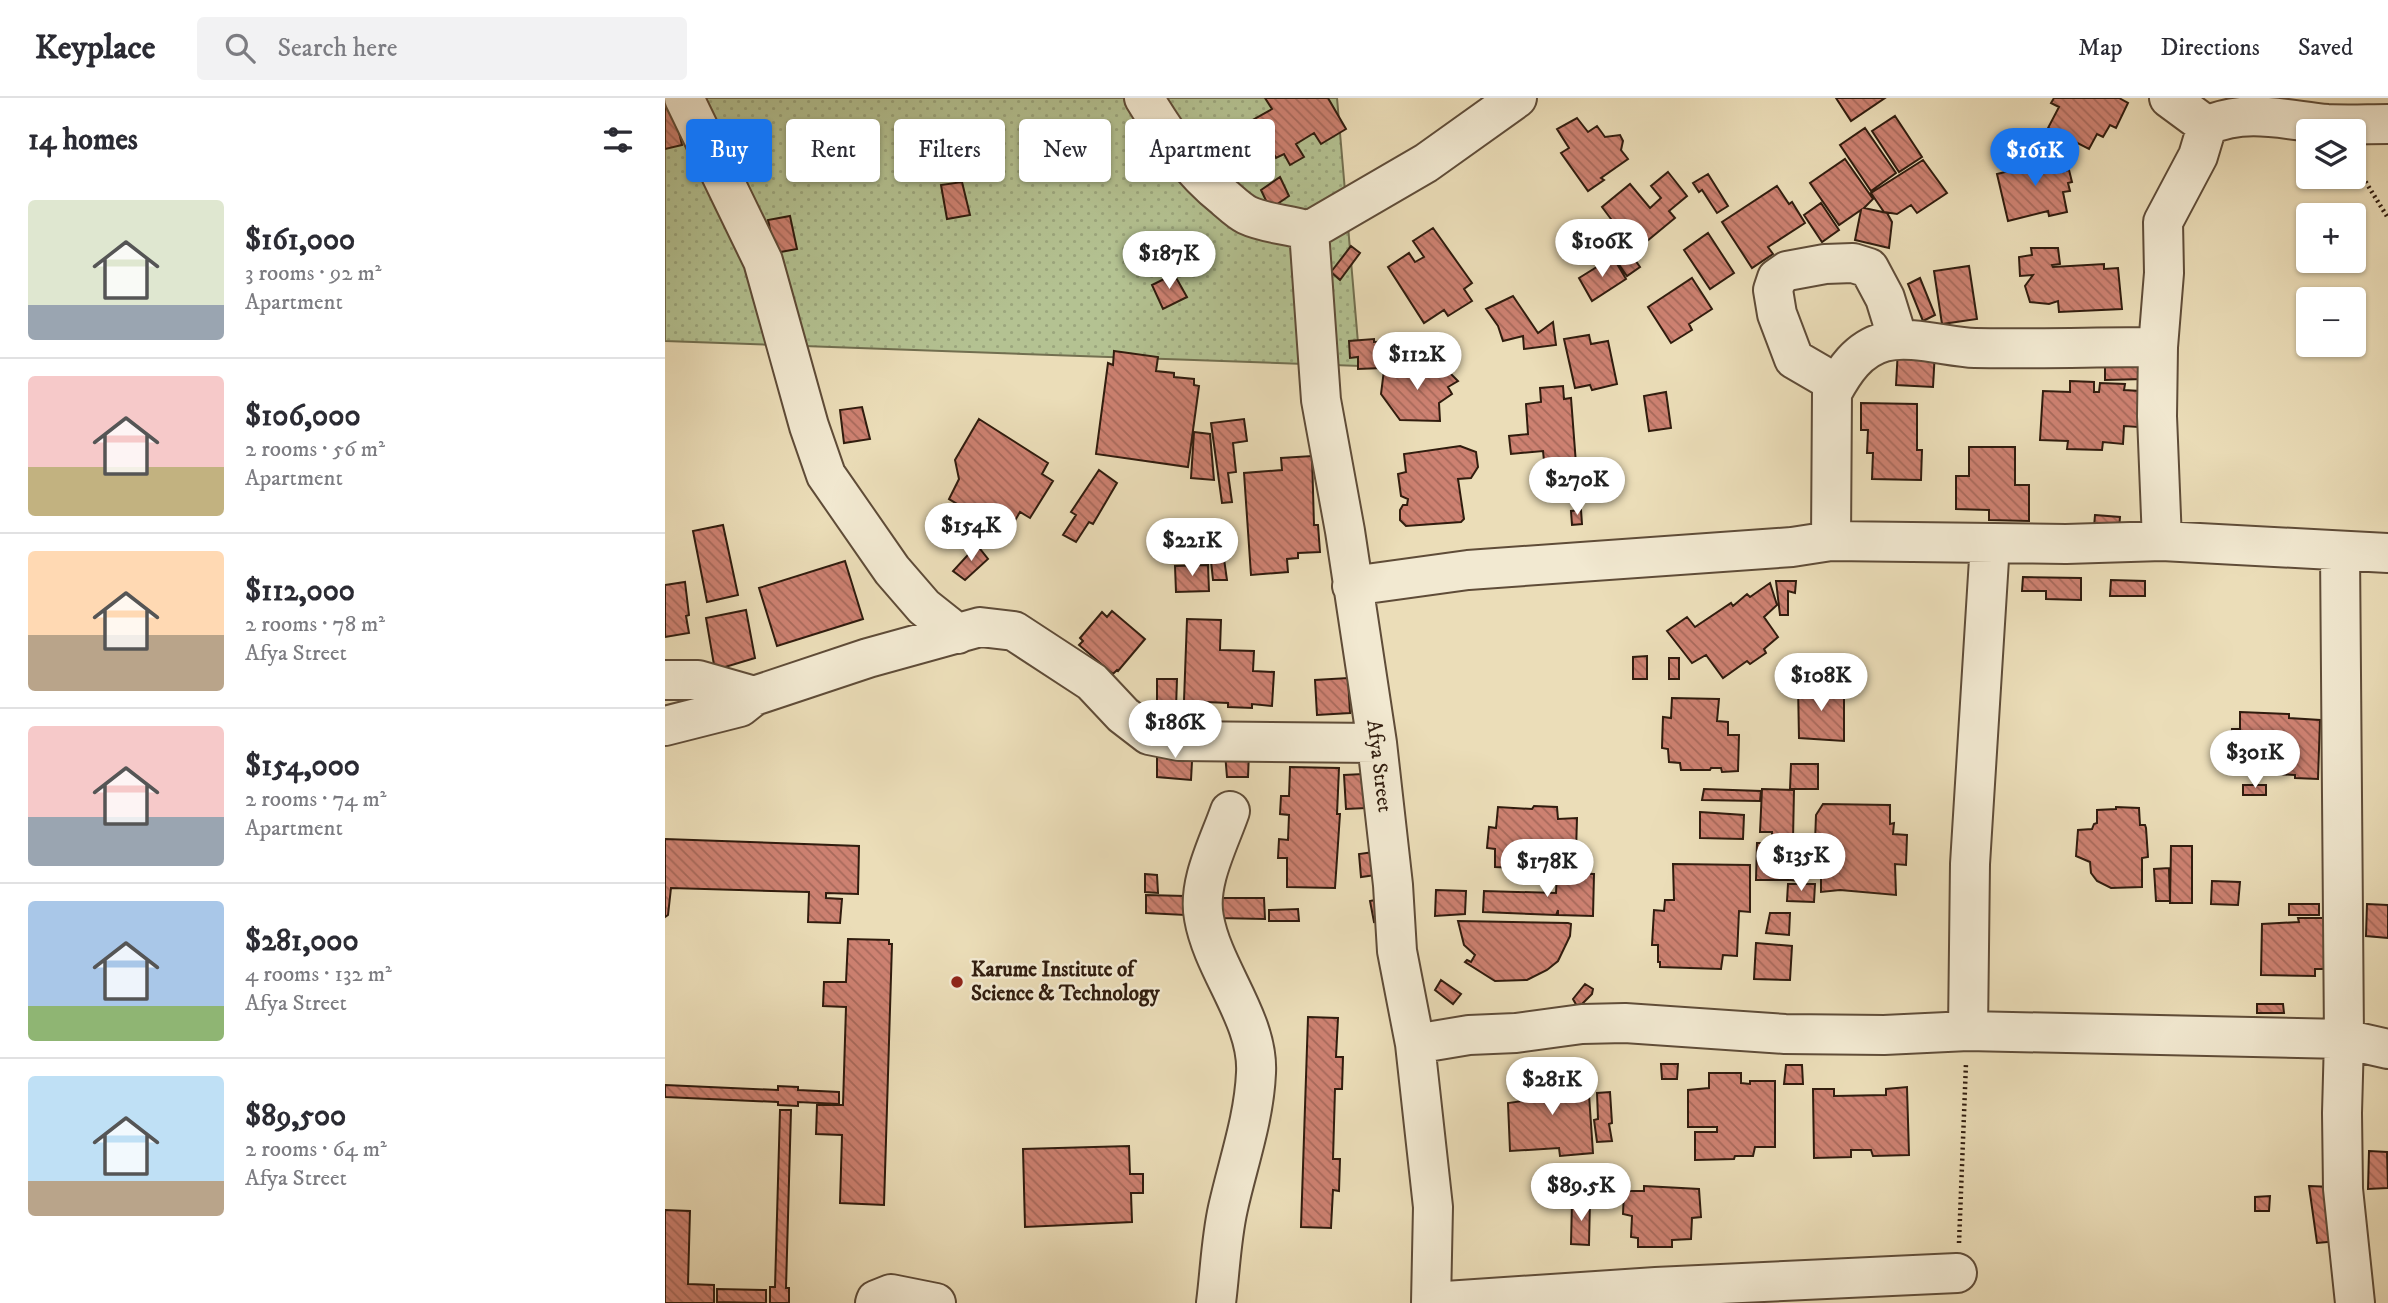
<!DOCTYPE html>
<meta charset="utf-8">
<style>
body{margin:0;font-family:"IM FELL DW Pica",serif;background:#f2f2f3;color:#2b2b33;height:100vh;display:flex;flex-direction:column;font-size:26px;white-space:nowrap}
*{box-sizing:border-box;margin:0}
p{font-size:23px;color:#7c7c81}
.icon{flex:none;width:38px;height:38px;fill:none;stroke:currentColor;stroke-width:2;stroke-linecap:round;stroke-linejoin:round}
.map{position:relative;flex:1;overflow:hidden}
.panel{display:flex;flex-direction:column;background:#fff;width:665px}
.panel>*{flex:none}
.hud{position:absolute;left:21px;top:21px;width:665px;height:63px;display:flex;gap:14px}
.tools{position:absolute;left:1631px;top:21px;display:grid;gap:14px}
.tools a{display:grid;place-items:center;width:70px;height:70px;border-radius:7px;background:#fff;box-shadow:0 2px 5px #0004;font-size:35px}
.price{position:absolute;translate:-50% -60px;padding:0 16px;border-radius:24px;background:#fff;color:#222;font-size:23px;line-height:46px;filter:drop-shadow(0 2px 4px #0008)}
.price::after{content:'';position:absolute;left:50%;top:42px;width:21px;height:16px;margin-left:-10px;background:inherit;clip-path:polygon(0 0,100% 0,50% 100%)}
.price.current{background:#1a73e8;color:#fff}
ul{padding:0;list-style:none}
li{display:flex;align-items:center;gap:21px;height:175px;padding:0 28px}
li+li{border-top:2px solid #e1e1e2}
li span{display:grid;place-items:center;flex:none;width:196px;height:140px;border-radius:7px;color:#555}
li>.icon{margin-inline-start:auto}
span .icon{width:84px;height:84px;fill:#fffc;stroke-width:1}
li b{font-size:30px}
h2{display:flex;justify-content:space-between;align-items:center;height:84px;padding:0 28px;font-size:30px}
.pill{padding:0 24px;border-radius:7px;background:#fff;box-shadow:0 2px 5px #0004;font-size:24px;line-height:63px}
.pill.current{background:#1a73e8;color:#fff}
header{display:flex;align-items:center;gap:42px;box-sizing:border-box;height:98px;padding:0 35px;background:#fff;border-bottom:2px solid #e1e1e2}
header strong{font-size:33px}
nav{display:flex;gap:38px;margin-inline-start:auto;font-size:24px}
.search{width:490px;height:63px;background:#f2f2f3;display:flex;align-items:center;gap:18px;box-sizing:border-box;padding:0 24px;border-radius:7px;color:#7c7c81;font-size:26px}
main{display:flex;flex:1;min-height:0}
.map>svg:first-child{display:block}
</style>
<header>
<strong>Keyplace</strong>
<div class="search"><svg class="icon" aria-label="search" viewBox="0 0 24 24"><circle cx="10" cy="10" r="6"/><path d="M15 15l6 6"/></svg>Search here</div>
<nav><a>Map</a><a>Directions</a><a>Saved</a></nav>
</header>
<main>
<section class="panel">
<h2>14 homes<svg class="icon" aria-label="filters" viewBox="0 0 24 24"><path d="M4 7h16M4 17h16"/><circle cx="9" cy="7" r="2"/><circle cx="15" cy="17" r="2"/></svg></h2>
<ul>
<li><span style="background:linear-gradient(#dfe7d0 75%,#9aa5b1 0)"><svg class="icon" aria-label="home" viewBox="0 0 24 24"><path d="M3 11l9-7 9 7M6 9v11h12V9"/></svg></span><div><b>$161,000</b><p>3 rooms · 92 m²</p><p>Apartment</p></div></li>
<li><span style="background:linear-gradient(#f6c9c9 65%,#c2b280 0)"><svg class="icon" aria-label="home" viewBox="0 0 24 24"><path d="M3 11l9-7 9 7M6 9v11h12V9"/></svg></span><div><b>$106,000</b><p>2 rooms · 56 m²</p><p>Apartment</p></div></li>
<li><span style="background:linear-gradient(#ffd9b3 60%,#b9a48a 0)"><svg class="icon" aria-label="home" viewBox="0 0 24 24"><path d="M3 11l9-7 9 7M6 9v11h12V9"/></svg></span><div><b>$112,000</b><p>2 rooms · 78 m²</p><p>Afya Street</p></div></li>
<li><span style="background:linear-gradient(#f6c9c9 65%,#9aa5b1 0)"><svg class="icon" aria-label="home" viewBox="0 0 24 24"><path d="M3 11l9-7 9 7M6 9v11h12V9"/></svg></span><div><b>$154,000</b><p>2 rooms · 74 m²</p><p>Apartment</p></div></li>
<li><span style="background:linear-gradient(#a9c7e8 75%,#8fb573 0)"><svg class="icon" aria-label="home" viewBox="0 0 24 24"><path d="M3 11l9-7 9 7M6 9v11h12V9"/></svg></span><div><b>$281,000</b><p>4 rooms · 132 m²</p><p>Afya Street</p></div></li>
<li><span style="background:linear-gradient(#bfe0f5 75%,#b9a48a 0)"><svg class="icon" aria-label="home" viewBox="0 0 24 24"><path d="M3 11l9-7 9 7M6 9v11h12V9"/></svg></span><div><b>$89,500</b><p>2 rooms · 64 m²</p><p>Afya Street</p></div></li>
</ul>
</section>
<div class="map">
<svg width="1723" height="1205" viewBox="0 0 1723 1205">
<defs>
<pattern id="park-dots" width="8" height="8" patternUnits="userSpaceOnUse" patternTransform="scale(1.75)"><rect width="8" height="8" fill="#b4c292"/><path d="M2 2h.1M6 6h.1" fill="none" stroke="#9ba67d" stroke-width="1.8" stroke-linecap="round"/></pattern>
<pattern id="building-back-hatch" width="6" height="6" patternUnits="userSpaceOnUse" patternTransform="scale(1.75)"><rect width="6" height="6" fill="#cd8171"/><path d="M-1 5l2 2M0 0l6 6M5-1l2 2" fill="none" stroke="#a7695b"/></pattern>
</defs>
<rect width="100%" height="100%" fill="#ebddb8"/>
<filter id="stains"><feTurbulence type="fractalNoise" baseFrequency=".00286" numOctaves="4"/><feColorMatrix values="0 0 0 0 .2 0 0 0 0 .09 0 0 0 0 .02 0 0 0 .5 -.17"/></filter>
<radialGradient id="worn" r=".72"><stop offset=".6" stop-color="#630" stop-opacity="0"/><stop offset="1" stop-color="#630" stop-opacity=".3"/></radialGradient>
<!-- park -->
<path fill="url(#park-dots)" stroke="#726f50" stroke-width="2" d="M0 0H672L695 268 0 243Z"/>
<!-- building -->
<path fill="url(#building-back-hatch)" stroke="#301c0e" stroke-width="2" d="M0 0H6L17 47 0 51Z
M600 0H663L681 31 656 46 649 35 631 46 639 59 625 67 619 56 611 60 600 40 596 42 586 23 607 11Z
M1171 0H1220L1186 23Z
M1389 0H1454L1463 5 1451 30 1445 27 1438 39 1432 36 1424 51 1383 30 1394 9 1386 5Z
M1230 18 1257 59 1234 74 1207 33Z
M912 20 923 34 932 28 940 39 955 37 958 43 956 52 963 61 936 80 939 82 923 93 896 55 904 50 892 31Z
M1200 30 1231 75 1206 93 1175 47Z
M1392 56 1396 74 1404 72 1407 84 1403 85 1405 93 1398 94 1402 114 1384 118 1383 113 1343 123 1332 76 1357 70 1356 65Z
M1180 61 1208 101 1199 110 1222 115 1227 124 1224 150 1190 142 1196 112 1174 127 1145 85Z
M1258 62 1282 95 1252 115 1246 107 1232 116 1219 114 1206 95Z
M1003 74 1022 98 1004 113 1010 120 970 153 937 109 965 86 985 110 996 100 986 88Z
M1043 76 1063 108 1052 115 1037 92 1034 94 1028 85Z
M615 79 624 98 605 111 596 92Z
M297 84 305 117 282 121 276 87Z
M1112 88 1124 106 1127 104 1140 125 1103 149 1108 156 1087 170 1057 124Z
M1156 105 1174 132 1157 144 1139 117Z
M125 118 132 151 110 155 103 122Z
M768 130 807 185 799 191 807 203 783 218 779 212 759 225 723 169 744 155 750 164 759 159 748 143Z
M951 135 975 169 962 178 938 144Z
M1043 135 1069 175 1045 191 1019 152Z
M686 148 695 155 675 182 666 174Z
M1366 150H1393L1395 166 1387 167 1388 169 1439 166V171L1453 170 1457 211 1394 214 1393 203 1384 206 1365 204 1360 188 1368 177 1355 178 1354 159 1367 157Z
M948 159 961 181 927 203 914 180Z
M1304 168 1312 221 1277 226 1269 173Z
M509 176 522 199 498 211 487 187Z
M1027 180 1047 211 1024 226 1027 232 1006 245 983 209Z
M1255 180 1270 217 1258 223 1243 186Z
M848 198 873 235 888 224 891 247 859 251 858 238 838 243 833 228 821 211Z
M924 237 926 246 943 243 952 286 927 292 925 287 910 290 899 241Z
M709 241V244L729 243 730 259 716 260 717 270 693 271V259L685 260 684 243Z
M1233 251 1270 253 1268 289 1231 287Z
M449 253 493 259 491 273 509 275V279L529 281V287L534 288 523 369 431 356 443 265 448 267Z
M1440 258 1480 270 1479 281 1440 282Z
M774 270 775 273 780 270 793 283 783 289 787 296 774 305 775 323 735 322 716 296 719 272Z
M1405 283 1429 284V294H1434L1435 285 1460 286 1459 292 1475 293 1473 329 1459 328 1458 346 1438 344 1437 352 1402 351 1403 343 1375 342 1378 293 1405 294Z
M898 288 899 301 906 300 912 379 881 382 878 353 846 356 844 338 863 336 861 306 876 304 875 290Z
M1001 294 1006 330 984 333 979 298Z
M1196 305 1252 306V352H1257L1256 382 1207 381 1208 355H1202L1203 332H1196Z
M197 309 205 341 179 345 175 312Z
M314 321 383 365 377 376 388 383 365 420 355 414 342 436 284 401 294 381 290 362Z
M579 321 582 343 568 345 571 374 563 375 567 404 557 405 546 325Z
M529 334 545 336 549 382 526 380Z
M795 348 811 354 813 369 806 380 793 381 799 421 796 424 741 428 735 422V412L738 407H742L743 401 736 398 733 376 741 374 739 356Z
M1304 349H1350V387H1364V423L1324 422V412L1291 411V378H1304Z
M647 358 649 427H653L655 454 633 455V460L622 461 623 474 586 477 579 375 617 372 616 360Z
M434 372 452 385 428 426 424 424 411 444 398 437 411 417 406 414Z
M916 412 917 426 907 427 906 413Z
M1430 417 1455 419 1454 430 1429 429Z
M58 427 73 497 42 504 28 433Z
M312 447 323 461 300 482 288 473Z
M559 461 562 482H548L546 463Z
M180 463 198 521 112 548 94 490Z
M543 467 544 493 511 494 510 468Z
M1358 479 1416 480V502L1381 501V493H1357Z
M1446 482 1480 483V498H1445Z
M1111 483H1131L1130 495 1123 493V517H1115Z
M20 484 24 517 21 518 24 535 0 539V487Z
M1105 485 1112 507 1099 519 1113 539 1099 551 1101 555 1085 566 1082 563 1058 580 1041 557 1027 565 1002 533 1022 519 1030 529 1066 505 1068 508 1082 496 1085 499Z
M81 512 90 560 60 569V575L49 567 41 520Z
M447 513 480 541 453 573 452 572 448 576 414 547 418 543 415 540 437 514 442 519Z
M522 521 556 522 555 552 589 553 588 573 609 574 607 608 587 606V610L563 609V605L519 603Z
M982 558V581H968V559Z
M1004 560H1014V581H1004Z
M683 580 685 615 652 617 650 582Z
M492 581H512L511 611 492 610Z
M1133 587 1166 588V591L1179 592V643L1134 640Z
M1007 600 1054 601 1052 623 1063 624V637H1074L1073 673 1057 674 1056 670H1046L1045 672H1016L1015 665 1004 664 1003 651 997 650 998 619 1006 620Z
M1575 614 1624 616V620L1655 622 1653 681 1630 680V677L1611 676V672L1569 670V656H1565L1567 631H1575Z
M492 643 528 645 526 682 492 679Z
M584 654 583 679H562L560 655Z
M1126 666H1153V691H1125Z
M625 669 674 670 672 716H675L670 790 622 789V760H613L614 741 623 742 624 717 615 716 616 698H624Z
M698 676 701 710 681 711 679 677Z
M1578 687H1601V697H1578Z
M1039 691 1096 693 1095 703 1037 702Z
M1097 691 1129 692 1128 742H1107V734H1095Z
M1158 706 1225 707V726L1229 725 1228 736 1242 737 1241 767 1230 766 1231 797 1175 792 1156 794V749L1150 744 1151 717Z
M869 708 892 709 893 721 912 720 911 754 893 753 892 772 830 769V751L822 750 824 729 831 730 833 709 867 711Z
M1451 709 1474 710 1475 727H1480L1481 730 1483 759 1477 760V789L1446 790 1432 783 1426 775 1425 764 1411 758 1413 732 1427 731 1429 726 1432 725V712L1451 711Z
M1035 714 1079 717 1078 741 1035 740Z
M0 741 194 748 193 796 161 795V800L177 801 175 825 143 824 144 794 6 790 3 817 0 819Z
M1092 745H1125L1123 782H1091Z
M1506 748H1527V805H1505Z
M709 754 711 777 696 779 694 756Z
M1008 766 1085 767V814L1074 813 1072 858 1058 857 1056 871 995 869V864H993V847H987L989 812 999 813 1000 802H1009Z
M1504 770 1505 803H1491L1489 771Z
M1134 774V783L1125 782 1128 775Z
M892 775 929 776 928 818 893 817V812L891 817 818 814 819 793 891 795Z
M480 776 492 777 493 795 480 794Z
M1547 783 1575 784 1573 807 1546 806Z
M1123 786H1150L1149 804 1122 803Z
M771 792 801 793 800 816 770 818Z
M481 797 520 798V817L481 815Z
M552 800H599L600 821 553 820Z
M715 801 718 822 709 824 705 803Z
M1624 806H1654V817H1624Z
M1702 806 1723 807V840L1701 838Z
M633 811 634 823H604V812Z
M1105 815H1125L1124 837 1101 835Z
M1633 820H1659V871H1650V878L1596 877 1597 826 1634 824Z
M793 823 903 825 906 826 905 838 893 863 882 872 862 882 830 883 800 864 802 862 806 864 810 857 799 847Z
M183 841 224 842V846H227L219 1107 175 1105 177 1037 151 1036 152 1007H178L181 909 158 908 159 884H181Z
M1091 845 1127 848 1125 882 1089 881Z
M776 882 796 896 788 906 770 892Z
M920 886 928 891 927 896 913 910 908 901Z
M1592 906H1618L1619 915H1592Z
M643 919 673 920 671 959H678L677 991H670L668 1061H675L674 1093 668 1092 666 1130 636 1129Z
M996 966H1013L1012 981H997Z
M1121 967H1137L1138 986H1119Z
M1044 975H1076V985L1085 986V983H1110V1049H1090L1088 1058H1070L1069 1061 1030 1062V1034H1052V1029H1023V992L1044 990Z
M884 978 885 985 923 982 928 1055 895 1058 894 1050 845 1053 843 1005 858 1003 857 979Z
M0 987 113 992V988L133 989V992L174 994V1006L133 1004V1008L113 1007V1004L0 999Z
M1242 989 1244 1057 1208 1058 1206 1052H1186V1059L1149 1060 1148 991H1169V998L1221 997V991Z
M945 994 947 1025 944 1026 947 1043 932 1044 929 1022 933 1021 932 995Z
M115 1012H126L121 1190H124V1205H105V1189H110Z
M464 1048 465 1076H478V1095H466L467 1124 360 1129 358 1051Z
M1704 1053 1722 1054 1723 1090 1703 1091Z
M979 1088 1034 1091 1036 1119 1027 1120 1026 1141 1007 1142V1149H973V1140L966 1139 967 1118 958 1116 959 1093H979Z
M1644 1088 1668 1089 1673 1143 1652 1145Z
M1605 1098 1604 1113H1590V1099Z
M925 1102 924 1147 906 1146 907 1103Z
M0 1112 25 1113 23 1186 49 1187V1205H0Z
M52 1191 101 1192V1205L52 1204Z"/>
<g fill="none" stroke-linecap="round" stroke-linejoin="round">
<!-- minor casing -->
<g stroke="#5f4c38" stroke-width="42">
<path id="minor" d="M19 0 98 163 144 328 161 377 227 472 259 509 293 536
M479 0C502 38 525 72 560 100 567 106 574 113 582 117 601 126 623 126 644 133L761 65 852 0
M1542 28C1580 10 1621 22 1662 26 1682 27 1703 26 1723 26
M644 133 656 302 680 433 712 645 728 787 732 853 750 946 768 1109 766 1205
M1172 286 1129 261 1112 216 1108 192 1112 180 1122 173 1160 166 1188 165 1204 170 1220 200 1233 242
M1166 443 1167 295C1179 273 1193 251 1219 244 1246 237 1283 249 1310 250 1371 251 1432 249 1493 249
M1497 443 1492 318 1493 249 1499 175 1498 124 1533 58 1542 28 1504 0
M1675 454 1679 941 1677 1015 1678 1091 1690 1205
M687 488 803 472 1127 449 1166 443 1401 446 1497 443 1723 455
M0 582H33L89 598 203 560 315 529 349 533 427 584 458 617 484 637 514 643 712 645
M0 628 75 609 89 598
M1303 933 1305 766 1325 445
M750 946 804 937 851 935 917 926 960 925 1120 936 1219 937 1303 933 1679 941 1723 951
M766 1204 991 1189 1292 1175
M210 1205 211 1202 226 1196 271 1205
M551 1205C555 1174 556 1141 563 1110 573 1065 589 1021 591 975 594 922 548 872 539 820 532 785 554 745 565 713"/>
</g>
<!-- path -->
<path stroke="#301c0e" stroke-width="4.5" stroke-dasharray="2 3.5" stroke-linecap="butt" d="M1689 65 1723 120
M1294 1145 1301 965"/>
<!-- minor -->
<use href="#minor" stroke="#f2e9d1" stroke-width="38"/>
</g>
<!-- markers -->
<circle fill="#8f2418" stroke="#f2e9d1" stroke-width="2.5" cx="292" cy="884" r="7"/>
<g text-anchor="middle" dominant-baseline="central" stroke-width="5" stroke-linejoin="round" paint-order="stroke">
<!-- street labels -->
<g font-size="21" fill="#301c0e" stroke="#f2e9d1">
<text transform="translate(714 668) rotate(83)">Afya Street</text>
</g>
<!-- poi labels -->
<g font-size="21" font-weight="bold" fill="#301c0e" stroke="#f2e9d1" text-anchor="start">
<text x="306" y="872">Karume Institute of<tspan x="306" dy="24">Science &amp; Technology</tspan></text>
</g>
</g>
<rect width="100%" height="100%" filter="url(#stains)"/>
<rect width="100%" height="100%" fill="url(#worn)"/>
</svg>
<div class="tools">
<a><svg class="icon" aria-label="layers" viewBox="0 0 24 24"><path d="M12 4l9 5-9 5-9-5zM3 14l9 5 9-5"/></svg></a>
<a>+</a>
<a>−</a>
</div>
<b class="price current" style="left:1370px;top:90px">$161K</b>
<b class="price" style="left:937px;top:181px">$106K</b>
<b class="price" style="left:504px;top:193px">$187K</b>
<b class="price" style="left:752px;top:294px">$112K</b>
<b class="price" style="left:912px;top:419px">$270K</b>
<b class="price" style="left:306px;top:465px">$154K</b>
<b class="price" style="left:527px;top:480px">$221K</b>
<b class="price" style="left:1156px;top:615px">$108K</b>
<b class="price" style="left:510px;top:662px">$186K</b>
<b class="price" style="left:1590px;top:692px">$301K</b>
<b class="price" style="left:1136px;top:795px">$135K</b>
<b class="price" style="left:882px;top:801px">$178K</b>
<b class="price" style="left:887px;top:1019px">$281K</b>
<b class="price" style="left:916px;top:1125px">$89.5K</b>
<div class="hud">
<a class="pill current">Buy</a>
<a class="pill">Rent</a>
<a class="pill">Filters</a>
<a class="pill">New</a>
<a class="pill">Apartment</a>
</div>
</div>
</main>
